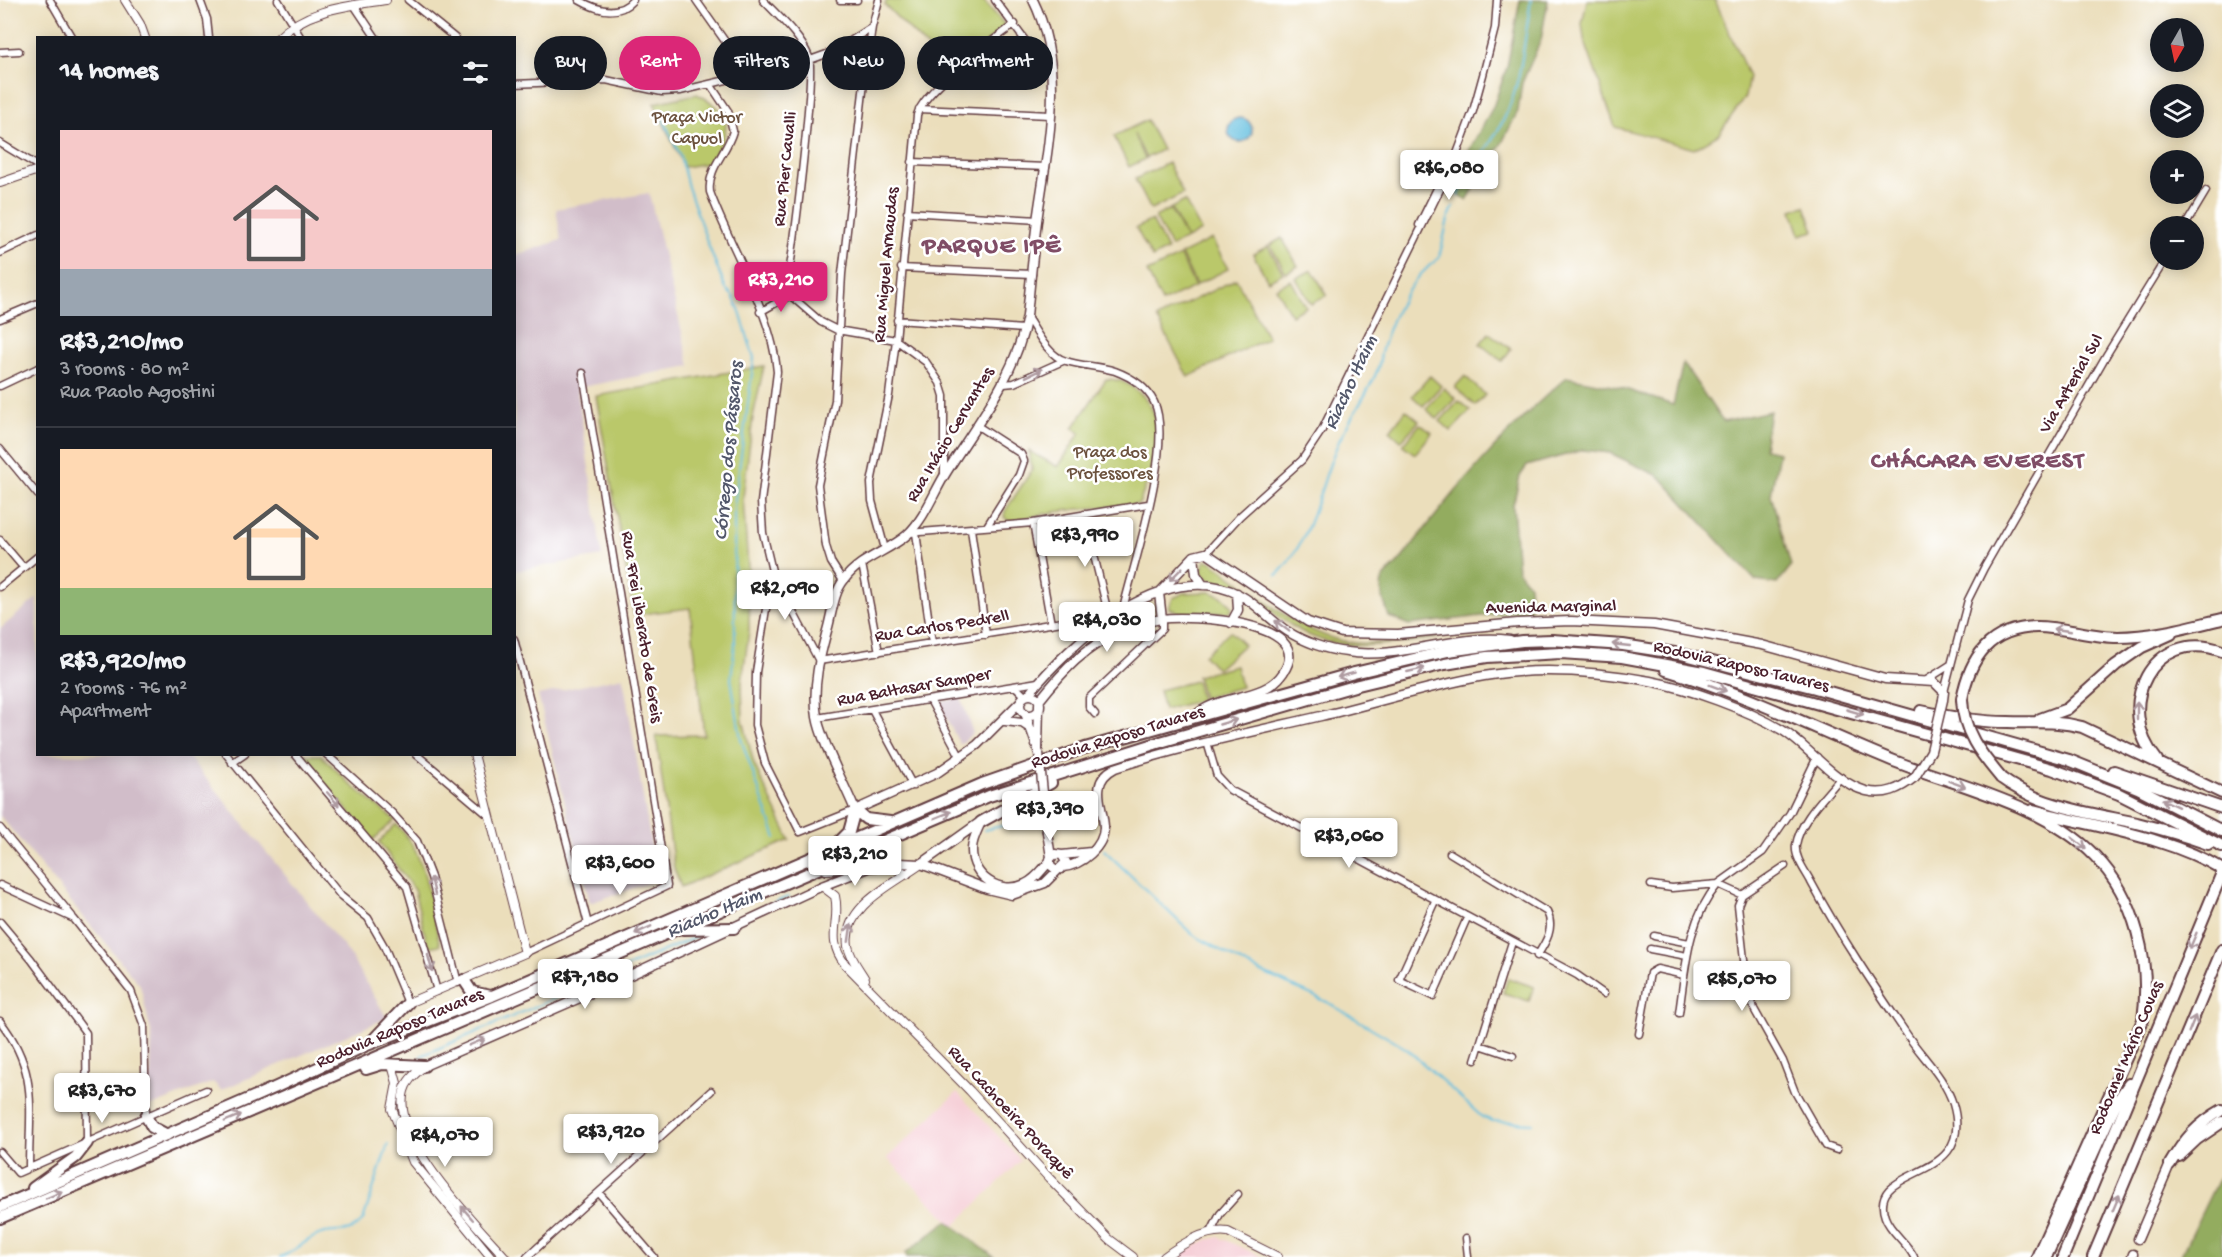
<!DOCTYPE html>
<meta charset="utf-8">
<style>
body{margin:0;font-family:"Gochi Hand",sans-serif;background:#242831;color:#f1f3f6;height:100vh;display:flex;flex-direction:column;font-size:22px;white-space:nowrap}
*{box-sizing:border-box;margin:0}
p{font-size:20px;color:#9ea1a6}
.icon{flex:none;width:33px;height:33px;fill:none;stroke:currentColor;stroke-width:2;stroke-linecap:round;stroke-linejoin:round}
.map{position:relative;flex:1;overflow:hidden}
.details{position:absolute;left:36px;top:36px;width:480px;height:720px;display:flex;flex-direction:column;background:#171b24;border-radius:0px;box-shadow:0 3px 15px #0003}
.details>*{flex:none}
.guide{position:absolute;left:534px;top:36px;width:570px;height:54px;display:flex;gap:12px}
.needle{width:39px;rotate:189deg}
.tools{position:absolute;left:2150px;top:18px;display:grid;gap:12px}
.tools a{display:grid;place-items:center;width:54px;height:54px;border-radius:50%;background:#171b24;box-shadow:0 3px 15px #0003;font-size:30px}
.price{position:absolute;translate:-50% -51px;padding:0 14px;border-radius:6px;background:#fff;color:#222;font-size:20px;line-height:39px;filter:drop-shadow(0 2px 3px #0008)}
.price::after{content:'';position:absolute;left:50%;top:36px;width:18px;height:14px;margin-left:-9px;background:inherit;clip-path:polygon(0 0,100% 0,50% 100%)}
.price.active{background:#db2777;color:#fff}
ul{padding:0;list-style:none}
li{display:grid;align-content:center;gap:12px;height:318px;padding:0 24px}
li+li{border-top:2px solid #363941}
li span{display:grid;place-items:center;height:186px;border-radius:0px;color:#555}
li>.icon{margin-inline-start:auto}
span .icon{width:108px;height:108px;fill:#fffc;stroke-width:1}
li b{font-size:26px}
h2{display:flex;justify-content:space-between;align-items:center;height:72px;padding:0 24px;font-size:26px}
.chip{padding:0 21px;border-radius:27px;background:#171b24;box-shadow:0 3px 15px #0003;font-size:21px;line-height:54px}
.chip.active{background:#db2777;color:#fff}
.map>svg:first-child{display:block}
</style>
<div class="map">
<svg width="2222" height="1257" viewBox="0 0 2222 1257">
<rect width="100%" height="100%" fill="#fff"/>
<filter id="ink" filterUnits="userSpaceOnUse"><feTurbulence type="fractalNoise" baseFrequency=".0167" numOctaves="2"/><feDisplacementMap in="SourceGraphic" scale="12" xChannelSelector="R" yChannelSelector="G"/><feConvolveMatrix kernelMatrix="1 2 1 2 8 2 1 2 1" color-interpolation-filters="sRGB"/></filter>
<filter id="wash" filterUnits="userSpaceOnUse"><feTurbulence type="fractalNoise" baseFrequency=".008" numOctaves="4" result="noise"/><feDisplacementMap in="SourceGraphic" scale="24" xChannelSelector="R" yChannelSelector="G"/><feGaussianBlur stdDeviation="1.35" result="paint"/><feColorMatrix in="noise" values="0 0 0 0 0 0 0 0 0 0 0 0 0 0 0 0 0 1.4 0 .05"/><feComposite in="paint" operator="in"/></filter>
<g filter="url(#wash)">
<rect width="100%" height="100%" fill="#ebdebb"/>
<!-- built -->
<path fill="#f6cfd7" d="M957 1092 1021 1160 954 1226 887 1158Z
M1219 1237 1263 1257H1174L1206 1240Z"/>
<!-- industrial -->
<path fill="#d1bdc9" d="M649 193 690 366 577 388 602 556 515 571 514 256 561 240 556 209Z
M37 598 38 754 187 755 348 952 387 1018 221 1090 213 1082 149 1107 152 1036 140 985 0 816V629Z
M623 677 657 880 590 903 538 695Z
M961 698 973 733 960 745 938 702Z"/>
<!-- green -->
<path fill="#bac86a" stroke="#82744a" stroke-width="1.5" d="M887 0H983L1004 24 1002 30 951 72 885 5Z
M1587 0H1715L1749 77 1745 97 1718 135 1694 149 1615 127 1584 39 1582 24Z
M697 94C737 113 730 132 709 163L684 167 654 103Z
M1147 120 1162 150 1146 158 1134 134 1145 159 1129 167 1114 136Z
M1168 163 1183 194 1151 210 1135 179Z
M1185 201 1201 231 1187 239 1171 208Z
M1805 206 1814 231 1800 235 1792 210Z
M1170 209 1186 239 1171 247 1155 217Z
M1152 220 1167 250 1152 258 1136 228Z
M1282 238 1298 266 1286 273 1270 245Z
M1212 239 1228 269 1196 285 1181 254Z
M1268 246 1283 273 1268 281 1253 254Z
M1180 256 1195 287 1162 302 1147 272Z
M1312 270 1327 295 1311 304 1296 278Z
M1236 279 1268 338 1188 377 1157 318Z
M1291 280 1306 307 1291 315 1276 288Z
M1489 333 1511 349 1502 361 1480 344Z
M764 366 753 417 743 498 749 580V631L742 682 743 720 754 764 790 840 681 887 674 868 656 736 704 735 690 608 634 615 596 396Z
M1430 376 1441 386 1423 406 1412 396Z
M1465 376 1485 395 1475 406 1455 387Z
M1106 379C1121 379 1129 384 1140 393 1172 422 1152 470 1139 504 1104 508 1064 508 1030 517 1019 519 1013 526 1004 517L1005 511 1032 470 1029 451 1058 467 1080 433 1073 428Z
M1444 388 1456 399 1437 419 1426 409Z
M1459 401 1470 411 1451 431 1440 421Z
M1406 410 1419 421 1401 441 1390 431Z
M1420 424 1432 433 1415 454 1403 445Z
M1205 561H1210C1252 590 1304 639 1356 643 1382 645 1412 639 1438 636V638C1388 644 1339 656 1294 627 1275 616 1260 600 1241 589 1228 582 1208 585 1201 571Z
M1210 592 1221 596 1232 606 1231 612 1183 614 1169 608 1173 598 1184 593Z
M1149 603 1153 606 1150 616 1118 627 1082 648 1065 662 1100 631Z
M1230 631 1244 645 1217 669 1204 655Z
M1236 666 1241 687 1203 698 1197 676Z
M1196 681 1201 700 1164 710 1159 690Z
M300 755H321L350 784 395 820 373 840Z
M396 824C429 856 429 903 440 945L428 947 414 890 379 842Z
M1508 978 1534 987 1529 1001 1503 993Z"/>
<!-- forest -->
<path fill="#93ac5e" stroke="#6e6644" stroke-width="1.5" d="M1520 0H1548L1541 40 1522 83 1518 111 1502 143 1467 200 1453 191 1468 152 1493 107 1507 67Z
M1683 363 1723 422 1770 411 1764 449 1779 452 1771 495 1791 566 1777 584 1756 581 1659 476 1610 453 1583 450 1527 466 1520 476 1513 505 1518 571 1529 585 1531 610 1409 625 1389 617C1386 606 1379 591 1382 581 1385 574 1398 564 1403 557 1452 493 1505 430 1567 377L1622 388 1673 405Z
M2222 1171V1257H2180Z
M947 1221 994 1257H907L906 1253Z"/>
<!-- water -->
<path fill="#61bedf" stroke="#566e85" stroke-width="1.5" d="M1228 130a12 12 0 1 1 24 0a12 12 0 1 1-24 0Z"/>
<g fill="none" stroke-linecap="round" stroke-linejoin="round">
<!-- stream -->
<path stroke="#61bedf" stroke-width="2" d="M661 114 680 156 688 187 709 247 726 289 733 296 739 309 754 358 734 507 735 643 731 679 741 739 776 838
M1458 196C1470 169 1490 147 1503 121 1522 83 1524 41 1531 0
M1277 575C1312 540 1318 491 1336 448 1347 421 1366 398 1377 371 1380 364 1380 356 1382 349 1392 314 1410 279 1439 258L1448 219 1454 206
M984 830 1024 821
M1104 850 1192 934 1248 966 1327 1002 1407 1049 1482 1117 1493 1121 1533 1123
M727 923 788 897
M421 1056 703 934
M280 1257C296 1252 308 1236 325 1233 342 1230 351 1235 363 1220L388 1144"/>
</g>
</g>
<g filter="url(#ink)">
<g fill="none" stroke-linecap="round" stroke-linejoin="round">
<!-- minor casing -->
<g stroke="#623c41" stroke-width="9">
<path id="minor" d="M50 0 72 38
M200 0 207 19 209 38
M278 0 301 38
M408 0 455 38
M579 0C596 10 618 17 633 0
M696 0 748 74
M763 0C779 17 800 35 809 57 815 73 793 262 786 286
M840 0H857
M995 0 1050 74
M354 5 376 38
M0 52 19 51
M514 84 606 80 662 92 680 91 810 60 835 51 872 27
M710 84 728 111 733 131C727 153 707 168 710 192 730 247 773 315 777 372L761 502 763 533 772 571 756 672 755 725 765 763 800 832 855 810
M919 109 1050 115
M0 143 38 166
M912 162 1046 167
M907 212 1038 220
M1419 225 1445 172
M2185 226 2206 191
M0 253 38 235
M901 268 1032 274
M786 286 790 295 821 322 837 330 896 340 926 362 940 383 944 396V475
M753 290 786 286
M760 312 790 295
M1027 317C1036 331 1048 356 1066 361 1082 366 1099 366 1115 371 1131 377 1146 386 1154 402 1174 442 1134 563 1123 609
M0 319 38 303
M897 320 1024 329
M1004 384 1014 383 1063 361
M0 386 38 368
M976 425 1021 454 1024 461 1019 475 987 526
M0 449 38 495
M1084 514 1109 617
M1033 523 1051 624
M971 529 986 635
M908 533 1033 523 1148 504
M916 533 932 643
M0 540 23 567
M885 549 872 501 871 483 889 395 896 340 917 115C925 88 991 42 1015 24
M1206 553 1240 516 1302 460 1322 430 1455 159 1473 111 1483 75 1495 28 1497 0
M862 564 879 652
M772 572 819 661 1087 618 1105 620
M843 581 831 562 826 546 818 485 835 400 842 274 864 83 872 27 879 0
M0 587 38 556
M1071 621 1080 626 1087 635
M514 639 588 924
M1925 681 1950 665
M1015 686 1025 696
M1944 692 1968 600 1984 568 2107 354 2165 260
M930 700 961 758
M872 710 913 786
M1095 714 1089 707V698L1162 629V619
M817 718 1038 682
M1207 742 1217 776 1230 790 1577 975 1604 994
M226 754 341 896 368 918 384 946 408 1003
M295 754 407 887 437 991
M326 754 392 813 417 841 431 877 458 983
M416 754 488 815
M232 763 245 754
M1841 777C1826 796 1800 820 1796 845 1794 857 1806 872 1811 882 1840 936 1874 986 1908 1036 1923 1058 1945 1078 1953 1104 1977 1186 1866 1162 1885 1217 1890 1232 1907 1242 1914 1257
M0 828 72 916
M1450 853 1547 912C1555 928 1546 942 1537 956
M1785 866 1742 895 1738 905 1746 978 1754 1009 1783 1061 1795 1092 1826 1146 1837 1150
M0 885 74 919 131 991 144 1026 146 1116
M1651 885 1672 888 1718 884 1763 852 1790 813 1817 757
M1435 901 1399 980 1433 996 1467 918
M0 922 31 959 86 1033 87 1143
M1654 936 1689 943
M1650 949 1687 956
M525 953 667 886 583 373
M1679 1013C1686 966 1687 921 1718 884L1742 895
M0 1021C39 1071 29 1108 29 1168
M1639 1034 1650 973 1657 969 1684 975
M1480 1045 1513 1056
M1475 1060 1512 942
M0 1152 18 1173 206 1090
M599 1193 654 1257
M1211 1232 1220 1214 1238 1194
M1466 1238 1468 1257
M527 1257 711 1091"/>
</g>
<!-- tertiary casing -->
<g stroke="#623c41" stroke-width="10">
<path id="tertiary" d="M125 0 140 24 145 38
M278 38C307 9 348 6 386 0
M0 183 38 170
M822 886 835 896C841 922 825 939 845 964L970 1091 1049 1178 1109 1239 1133 1257
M865 979C859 969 850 958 848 946 842 906 894 884 921 864
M408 1003 525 953 474 754
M392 1065 397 1083 392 1109 413 1162 491 1257
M424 1066C415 1074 407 1080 404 1091 390 1139 475 1223 505 1257
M1164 1257C1182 1244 1205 1229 1228 1232L1278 1257"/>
</g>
<!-- secondary casing -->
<g stroke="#623c41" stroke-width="11">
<path id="secondary" d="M1194 556 1196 574 1203 585
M1159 593 1194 556 1206 553 1308 622 1342 633 1398 634 1518 623 1571 621 1654 625 1762 645 1885 679 1934 682 1944 692 1943 700
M1159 593 1162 619
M1231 623 1238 610 1237 593
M1028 695C1071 642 1165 555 1240 595 1257 604 1270 620 1287 631 1304 642 1327 650 1347 652 1401 660 1455 633 1510 640
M1020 705a10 10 0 1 1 20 0a10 10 0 1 1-20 0Z
M1039 701C1062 672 1086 645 1122 631 1134 626 1148 621 1161 619 1187 615 1319 620 1283 673 1264 702 1217 693 1194 717
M1020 702 977 745 937 773 855 810C845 785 821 741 817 717 812 686 820 656 828 627 832 612 834 592 844 580 860 558 887 552 907 535 925 518 933 494 946 473 977 423 1016 376 1027 316 1030 285 1033 253 1037 221 1047 149 1067 68 1033 0
M1025 713 1037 747
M1005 721 1022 723 1031 729
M1038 751 1039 704
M981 822C977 831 972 840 972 849 971 876 1000 896 1025 884 1035 880 1042 870 1049 862
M1047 832 1051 857
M1062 855 1091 852
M921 864 980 822
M890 865 907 874
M1063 867C1082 865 1104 847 1104 827 1103 805 1088 782 1115 768 1183 746 1252 732 1321 716 1376 703 1428 686 1484 676 1539 667 1595 671 1650 681 1691 689 1746 709 1782 730 1810 747 1833 782 1866 791 1885 796 1900 789 1915 777
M424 1066 598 990 822 886 871 867 898 863 921 864 987 889 1012 895 1045 883 1066 862 1062 855 1055 854 1050 859V865L1055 869H1061
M2138 1239 2170 1164
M2132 1257 2133 1254"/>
</g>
<!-- motorway casing -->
<g stroke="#623c41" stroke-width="14">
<path id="motorway" d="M1666 670C1744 693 1818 730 1894 761 1958 786 2046 805 2095 856 2136 898 2151 963 2143 1020L2037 1257
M1962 699C1970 657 1990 628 2037 627 2064 627 2091 637 2118 637 2153 637 2188 627 2222 619
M1921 711C1949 717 1978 722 2008 722 2034 723 2056 720 2082 727L2222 793
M2040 719 2067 709 2116 665 2142 647 2171 634
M2157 760C2112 707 2153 626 2222 651
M2114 771 2222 808
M2001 778C2040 807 2091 813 2137 823 2161 829 2185 836 2208 844
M2033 810C2096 828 2165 835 2222 869
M981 822 1051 783
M838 843 849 832 855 810 866 819 890 822
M826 869 880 865
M683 929 734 928
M464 980 472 992 491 996
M373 1040 408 1003
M366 1069 382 1064 424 1066
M146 1116 152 1127 167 1135
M2179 1156 2197 1139 2222 1122
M2170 1164C2184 1140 2197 1124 2222 1110
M33 1188 76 1157 87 1143
M0 1207 274 1088 367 1045 492 996 982 784 1085 748 1354 673 1448 651 1522 641 1552 640 1623 645 1681 654 1815 688 2069 760 2138 788 2222 831
M0 1218 989 796 1164 741 1358 685 1445 664 1487 657 1561 653 1622 657 1704 672 2052 769 2119 794 2222 846
M2046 1257 2116 1103 2129 1084
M2063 1257 2222 873
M2093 1257 2222 950"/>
</g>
<!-- minor -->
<use href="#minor" stroke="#fff" stroke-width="6"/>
<!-- tertiary -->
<use href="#tertiary" stroke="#fff" stroke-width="8"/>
<!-- secondary -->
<use href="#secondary" stroke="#fff" stroke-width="8"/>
<!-- motorway -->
<use href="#motorway" stroke="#fff" stroke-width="10"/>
<!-- secondary-bridge casing -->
<g stroke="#623c41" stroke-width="11" stroke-linecap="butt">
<path id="secondary-bridge" d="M1039 753 1047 832
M1915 777 1931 751 1943 700"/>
</g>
<!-- motorway-bridge casing -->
<g stroke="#623c41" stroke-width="14" stroke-linecap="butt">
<path id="motorway-bridge" d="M1962 699C1963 732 1980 753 2001 778"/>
</g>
<!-- secondary-bridge -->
<use href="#secondary-bridge" stroke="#fff" stroke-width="8"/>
<!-- motorway-bridge -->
<use href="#motorway-bridge" stroke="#fff" stroke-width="10"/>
</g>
<!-- one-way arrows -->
<defs><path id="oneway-shaft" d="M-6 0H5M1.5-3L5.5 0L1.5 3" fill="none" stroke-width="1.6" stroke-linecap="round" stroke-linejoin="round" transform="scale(1.5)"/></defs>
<g stroke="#ae9aa0">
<use href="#oneway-shaft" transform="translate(1034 373) rotate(-26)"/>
<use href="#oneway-shaft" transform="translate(1176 574) rotate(135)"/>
<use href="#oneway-shaft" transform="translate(1282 626) rotate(-143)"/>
<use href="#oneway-shaft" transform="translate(2062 630) rotate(-172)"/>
<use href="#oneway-shaft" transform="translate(1621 645) rotate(-174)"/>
<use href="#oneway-shaft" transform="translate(1416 670) rotate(-13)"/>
<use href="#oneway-shaft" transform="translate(1346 675) rotate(165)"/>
<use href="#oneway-shaft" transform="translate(1718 688) rotate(20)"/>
<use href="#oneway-shaft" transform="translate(2137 711) rotate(-90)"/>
<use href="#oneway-shaft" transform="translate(1855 712) rotate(16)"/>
<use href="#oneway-shaft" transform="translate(1228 722) rotate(-16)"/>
<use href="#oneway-shaft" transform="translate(1957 784) rotate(20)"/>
<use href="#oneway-shaft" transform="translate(333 799) rotate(49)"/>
<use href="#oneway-shaft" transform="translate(2170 803) rotate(-155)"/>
<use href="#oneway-shaft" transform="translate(943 815) rotate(-22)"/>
<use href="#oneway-shaft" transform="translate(2079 843) rotate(38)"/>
<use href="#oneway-shaft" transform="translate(433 886) rotate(-103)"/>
<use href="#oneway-shaft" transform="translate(643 930) rotate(156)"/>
<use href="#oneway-shaft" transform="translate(850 933) rotate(-82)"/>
<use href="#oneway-shaft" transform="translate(2193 941) rotate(113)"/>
<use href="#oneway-shaft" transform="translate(430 963) rotate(75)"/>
<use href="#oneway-shaft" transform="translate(2192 1024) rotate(-68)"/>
<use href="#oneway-shaft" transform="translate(477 1042) rotate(-23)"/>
<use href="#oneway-shaft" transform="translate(233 1118) rotate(-23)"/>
<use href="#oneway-shaft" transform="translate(54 1195) rotate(-23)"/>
<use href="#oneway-shaft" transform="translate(2116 1203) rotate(-67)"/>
<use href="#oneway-shaft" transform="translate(467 1213) rotate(-131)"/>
</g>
</g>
<g text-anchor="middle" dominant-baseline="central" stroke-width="5" stroke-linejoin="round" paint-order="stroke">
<!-- park labels -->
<g font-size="18" fill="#6c523e" stroke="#fff">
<text x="697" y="118">Praça Victor<tspan x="697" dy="21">Capuol</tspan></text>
<text x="1110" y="453">Praça dos<tspan x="1110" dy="21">Professores</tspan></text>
</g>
<!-- street labels -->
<g font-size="18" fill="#4a1f2b" stroke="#fff">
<text transform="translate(786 169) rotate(-84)">Rua Pier Cavalli</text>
<text transform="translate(887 265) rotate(-85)">Rua Miguel Arnaudas</text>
<text transform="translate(2072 384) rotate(-60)">Via Arterial Sul</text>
<text transform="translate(951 435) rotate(-59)">Rua Inácio Cervantes</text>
<text transform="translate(1551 608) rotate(-1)">Avenida Marginal</text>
<text transform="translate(641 627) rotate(81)">Rua Frei Liberato de Greis</text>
<text transform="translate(942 627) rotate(-9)">Rua Carlos Pedrell</text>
<text transform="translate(1741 667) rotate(13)">Rodovia Raposo Tavares</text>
<text transform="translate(914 688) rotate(-10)">Rua Baltasar Samper</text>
<text transform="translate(1118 738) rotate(-17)">Rodovia Raposo Tavares</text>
<text transform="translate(400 1029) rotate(-23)">Rodovia Raposo Tavares</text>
<text transform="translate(2127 1058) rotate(-67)">Rodoanel Mário Covas</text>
<text transform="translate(1010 1113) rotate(47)">Rua Cachoeira Poraquê</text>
</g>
<!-- water labels -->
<g font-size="20" font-style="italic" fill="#52576a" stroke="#fff">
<text transform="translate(1352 383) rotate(-65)">Riacho Itaim</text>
<text transform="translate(730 451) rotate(-85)">Córrego dos Pássaros</text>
<text transform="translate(715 914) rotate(-23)">Riacho Itaim</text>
</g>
<!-- district labels -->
<g font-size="24" font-weight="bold" letter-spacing="1.5" fill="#804d66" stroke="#fff">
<text x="992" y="247">PARQUE IPÊ</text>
<text x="1978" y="462">CHÁCARA EVEREST</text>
</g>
</g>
</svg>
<div class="tools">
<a><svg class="needle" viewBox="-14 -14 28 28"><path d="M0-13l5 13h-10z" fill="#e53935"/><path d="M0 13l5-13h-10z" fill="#9ea1a6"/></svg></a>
<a><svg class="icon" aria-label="layers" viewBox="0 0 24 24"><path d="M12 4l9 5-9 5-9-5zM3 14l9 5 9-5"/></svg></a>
<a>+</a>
<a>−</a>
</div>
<b class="price" style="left:1449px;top:201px">R$6,080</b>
<b class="price active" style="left:781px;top:313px">R$3,210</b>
<b class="price" style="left:1085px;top:568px">R$3,990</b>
<b class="price" style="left:785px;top:621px">R$2,090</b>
<b class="price" style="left:1107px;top:653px">R$4,030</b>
<b class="price" style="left:1050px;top:842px">R$3,390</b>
<b class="price" style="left:1349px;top:869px">R$3,060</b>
<b class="price" style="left:855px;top:887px">R$3,210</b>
<b class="price" style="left:620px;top:896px">R$3,600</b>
<b class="price" style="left:585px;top:1010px">R$7,180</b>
<b class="price" style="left:1742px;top:1012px">R$5,070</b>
<b class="price" style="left:102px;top:1124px">R$3,670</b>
<b class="price" style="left:611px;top:1165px">R$3,920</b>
<b class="price" style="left:445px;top:1168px">R$4,070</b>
<div class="guide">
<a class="chip">Buy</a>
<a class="chip active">Rent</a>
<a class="chip">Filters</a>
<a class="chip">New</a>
<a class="chip">Apartment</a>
</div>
<section class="details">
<h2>14 homes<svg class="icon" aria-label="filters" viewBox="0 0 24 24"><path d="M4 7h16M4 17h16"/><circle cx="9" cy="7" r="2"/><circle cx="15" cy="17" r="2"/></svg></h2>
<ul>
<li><span style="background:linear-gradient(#f6c9c9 75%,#9aa5b1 0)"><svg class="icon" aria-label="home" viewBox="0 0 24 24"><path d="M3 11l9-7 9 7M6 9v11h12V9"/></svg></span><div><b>R$3,210/mo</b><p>3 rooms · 80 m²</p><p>Rua Paolo Agostini</p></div></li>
<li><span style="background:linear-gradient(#ffd9b3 75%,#8fb573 0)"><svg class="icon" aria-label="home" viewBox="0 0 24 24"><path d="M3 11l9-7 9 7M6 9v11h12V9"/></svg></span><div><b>R$3,920/mo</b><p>2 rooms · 76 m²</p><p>Apartment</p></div></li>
</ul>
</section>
</div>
